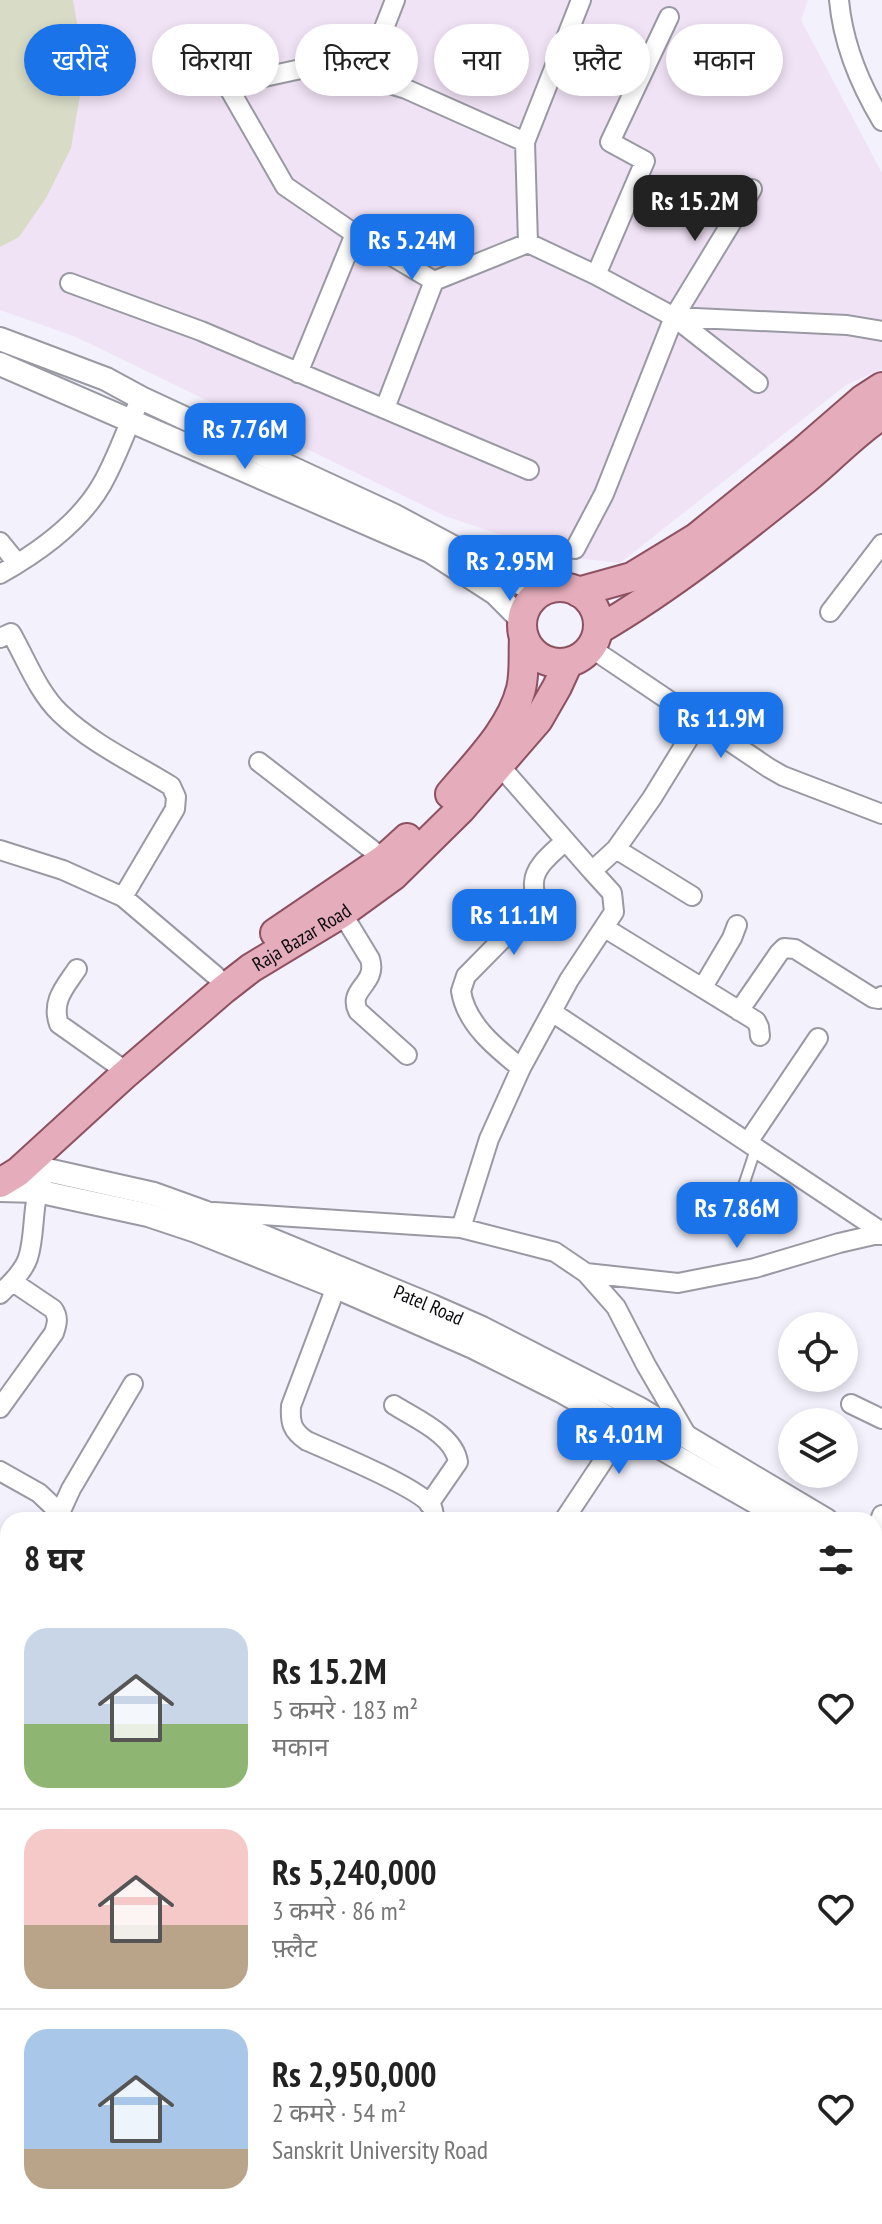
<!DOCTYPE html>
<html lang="hi">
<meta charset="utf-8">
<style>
body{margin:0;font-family:"PT Sans Narrow","Noto Sans Devanagari",sans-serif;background:#f6f6f6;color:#222;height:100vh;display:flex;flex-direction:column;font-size:30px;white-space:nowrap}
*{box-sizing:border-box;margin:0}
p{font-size:26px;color:#767676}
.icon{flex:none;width:44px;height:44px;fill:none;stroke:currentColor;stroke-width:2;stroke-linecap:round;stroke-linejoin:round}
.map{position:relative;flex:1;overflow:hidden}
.details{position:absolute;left:0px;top:1512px;width:882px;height:712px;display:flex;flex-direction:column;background:#fff;border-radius:24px 24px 0 0;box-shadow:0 4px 12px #0003}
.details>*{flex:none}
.banner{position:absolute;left:24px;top:24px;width:834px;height:72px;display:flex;gap:16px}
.controls{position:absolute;left:778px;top:1312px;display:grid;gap:16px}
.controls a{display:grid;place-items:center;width:80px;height:80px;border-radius:50%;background:#fff;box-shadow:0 4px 12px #0003;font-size:40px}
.price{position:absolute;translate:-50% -68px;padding:0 18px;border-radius:16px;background:#1a73e8;color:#fff;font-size:26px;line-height:52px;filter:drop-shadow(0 2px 4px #0008)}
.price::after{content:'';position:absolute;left:50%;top:48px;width:24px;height:18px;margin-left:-12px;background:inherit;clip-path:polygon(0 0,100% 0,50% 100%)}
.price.selected{background:#222;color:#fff}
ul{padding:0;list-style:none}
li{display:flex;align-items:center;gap:24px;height:200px;padding:0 24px}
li+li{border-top:2px solid #e0e0e0}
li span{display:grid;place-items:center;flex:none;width:224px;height:160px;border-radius:24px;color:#555}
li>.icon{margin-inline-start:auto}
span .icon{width:96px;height:96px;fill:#fffc;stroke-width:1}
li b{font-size:34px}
h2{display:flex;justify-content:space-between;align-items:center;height:96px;padding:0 24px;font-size:34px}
.chip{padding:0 28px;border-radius:36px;background:#fff;box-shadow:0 4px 12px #0003;font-size:28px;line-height:72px}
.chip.selected{background:#1a73e8;color:#fff}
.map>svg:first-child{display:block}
</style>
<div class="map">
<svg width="882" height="2224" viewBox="0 0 882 2224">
<rect width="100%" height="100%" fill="#f2f1fc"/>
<!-- education -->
<path fill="#f1e3f6" d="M0 0H808L801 20 882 173V369L846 385 620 563 566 557 445 516 76 337 0 310Z"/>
<!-- pitch -->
<path fill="#d8dcc6" d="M0 0H73L85 66 71 148 46 198 19 237 0 247Z"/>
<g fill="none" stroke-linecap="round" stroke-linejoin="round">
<!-- service casing -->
<g stroke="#9999a3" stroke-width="13">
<path id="service" d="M730 1226 756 1148
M0 1774 8 1759
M0 1810 2 1815 8 1819
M0 1949 8 1953
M0 2020 8 2019"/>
</g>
<!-- minor casing -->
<g stroke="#9999a3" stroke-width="22">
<path id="minor" d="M839 0C843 44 859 83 882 121
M168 55 227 85 285 186 355 234 434 281
M365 77 395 0
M227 85 324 64 406 89 525 142
M528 243 525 142 581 0
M596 275 645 161 610 142 669 17
M70 283 201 331 529 470
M674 317 847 325 882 331
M298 373 355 234
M385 408 434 281 528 243 596 275 674 317 758 383
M0 542 17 563
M575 549 604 494 674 317 752 189
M0 574C39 552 80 523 102 484 118 456 127 426 141 398
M830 612 882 544
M0 638 11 633C26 659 38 692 60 713 92 744 134 763 171 786L176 797 175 809 123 897
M591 648 769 768 783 776 882 814
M259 762 384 859
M500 766 592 871
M616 849 692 896
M0 850 63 870 123 897 216 976
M342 913 370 959C378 984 347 989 358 1011L407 1055
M605 928 756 1021 759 1027 760 1036
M77 969C65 987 51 1001 59 1024L117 1065
M703 987 732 938 737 925
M739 1011 779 953 784 948 795 949 873 998 879 999 882 996
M552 1012 882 1232
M521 1068C496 1048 466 1024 461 991L466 976 533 908C538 898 533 892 534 882 535 865 554 852 565 841
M748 1142 818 1038
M214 1212 461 1228 555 1252 586 1273 616 1307 646 1365 689 1439
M461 1228 489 1139 521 1068 569 980 614 912 612 893 592 871 616 849 652 798 700 720
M586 1273 678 1283 755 1268 839 1243 874 1235H882
M336 1287 291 1406C290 1423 292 1431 307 1441 330 1451 422 1489 432 1507 434 1512 434 1515 434 1520
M0 1294C10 1284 23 1272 28 1258 36 1233 31 1205 42 1181
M851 1404 882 1419
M394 1405C416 1419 454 1435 458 1462L429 1504
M0 1408 54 1333C57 1324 59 1317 53 1309L13 1282
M0 1471 39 1493 60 1513 71 1489 133 1384
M564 1520 631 1419
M874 1536 882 1515
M877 1656 882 1658
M874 1767 882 1749
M874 1785 882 1789
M874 1965 882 1966
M874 2056 882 2058
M874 2150 882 2126
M25 2224 28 2216
M267 2224 271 2216
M400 2224 403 2216
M542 2224 544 2216
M608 2224 614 2216
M691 2224 693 2216"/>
</g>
<!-- tertiary casing -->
<g stroke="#9999a3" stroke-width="26">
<g id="tertiary">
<path d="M0 339 106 379 141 398 393 515 539 593"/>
<path d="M0 364 430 551 495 593 522 620"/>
<path id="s1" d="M13 1172 47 1170 154 1194 204 1212 432 1306 482 1328 638 1408 826 1520"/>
<path d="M0 1190 37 1191 148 1215 196 1231 336 1287 473 1347 561 1391 787 1520"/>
<path d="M874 1549 882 1554"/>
<path d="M874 1575 882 1580"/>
</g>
</g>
<!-- primary casing -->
<g stroke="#8d5161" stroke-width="32">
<g id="primary">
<circle cx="560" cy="625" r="38"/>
<path d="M578 592 632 577 696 538 802 452 862 400 882 387"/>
<path d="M598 630C673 586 739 533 807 478 832 458 855 432 882 415"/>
<path d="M450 794C476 763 511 729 521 689 525 673 523 654 524 638"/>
<path d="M275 933 384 859 407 838"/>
<path id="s2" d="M0 1183 18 1172 123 1076 224 989 251 968 342 913 393 876 461 809 538 720 557 687 568 663"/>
</g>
</g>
<!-- service -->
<use href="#service" stroke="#fff" stroke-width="9"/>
<!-- minor -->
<use href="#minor" stroke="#fff" stroke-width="18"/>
<!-- tertiary -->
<use href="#tertiary" stroke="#fff" stroke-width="22"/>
<!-- primary -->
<use href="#primary" stroke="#e5adbb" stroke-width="28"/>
</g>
<g text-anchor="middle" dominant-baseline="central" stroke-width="8" stroke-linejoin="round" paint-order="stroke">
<!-- street labels -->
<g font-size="20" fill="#0b0b0e" stroke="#f2f1fc">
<text stroke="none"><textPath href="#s2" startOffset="390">Raja Bazar Road</textPath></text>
<text stroke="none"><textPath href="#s1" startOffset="440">Patel Road</textPath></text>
</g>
</g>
</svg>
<div class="controls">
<a><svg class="icon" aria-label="locate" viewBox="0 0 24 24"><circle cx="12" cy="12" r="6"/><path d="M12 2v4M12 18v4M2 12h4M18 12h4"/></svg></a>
<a><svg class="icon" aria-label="layers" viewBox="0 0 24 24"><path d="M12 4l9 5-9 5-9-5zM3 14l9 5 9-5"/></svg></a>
</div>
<b class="price selected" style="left:695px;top:243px">Rs 15.2M</b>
<b class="price" style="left:412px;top:282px">Rs 5.24M</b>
<b class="price" style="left:245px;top:471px">Rs 7.76M</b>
<b class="price" style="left:510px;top:603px">Rs 2.95M</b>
<b class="price" style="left:721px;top:760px">Rs 11.9M</b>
<b class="price" style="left:514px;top:957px">Rs 11.1M</b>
<b class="price" style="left:737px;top:1250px">Rs 7.86M</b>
<b class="price" style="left:619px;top:1476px">Rs 4.01M</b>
<div class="banner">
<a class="chip selected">खरीदें</a>
<a class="chip">किराया</a>
<a class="chip">फ़िल्टर</a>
<a class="chip">नया</a>
<a class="chip">फ़्लैट</a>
<a class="chip">मकान</a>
</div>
<section class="details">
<h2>8 घर<svg class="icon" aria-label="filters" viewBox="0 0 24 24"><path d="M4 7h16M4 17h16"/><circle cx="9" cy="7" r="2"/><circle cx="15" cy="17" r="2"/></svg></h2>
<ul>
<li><span style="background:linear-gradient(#c9d6e8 60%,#8fb573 0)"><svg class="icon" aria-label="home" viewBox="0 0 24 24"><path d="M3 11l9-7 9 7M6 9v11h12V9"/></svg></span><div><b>Rs 15.2M</b><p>5 कमरे · 183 m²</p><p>मकान</p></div><svg class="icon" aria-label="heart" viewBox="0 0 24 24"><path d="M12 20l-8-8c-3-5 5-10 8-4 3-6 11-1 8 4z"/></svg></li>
<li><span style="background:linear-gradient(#f6c9c9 60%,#b9a48a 0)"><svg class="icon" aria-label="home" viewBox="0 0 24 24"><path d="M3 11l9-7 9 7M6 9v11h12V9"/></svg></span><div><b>Rs 5,240,000</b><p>3 कमरे · 86 m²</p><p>फ़्लैट</p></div><svg class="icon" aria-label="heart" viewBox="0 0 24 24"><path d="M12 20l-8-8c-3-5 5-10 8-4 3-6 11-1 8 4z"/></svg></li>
<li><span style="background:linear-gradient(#a9c7e8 75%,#b9a48a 0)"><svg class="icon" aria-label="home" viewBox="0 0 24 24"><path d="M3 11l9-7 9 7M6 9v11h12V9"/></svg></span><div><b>Rs 2,950,000</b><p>2 कमरे · 54 m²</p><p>Sanskrit University Road</p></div><svg class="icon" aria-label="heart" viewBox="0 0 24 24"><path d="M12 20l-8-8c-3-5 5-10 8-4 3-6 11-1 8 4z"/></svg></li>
</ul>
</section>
</div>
